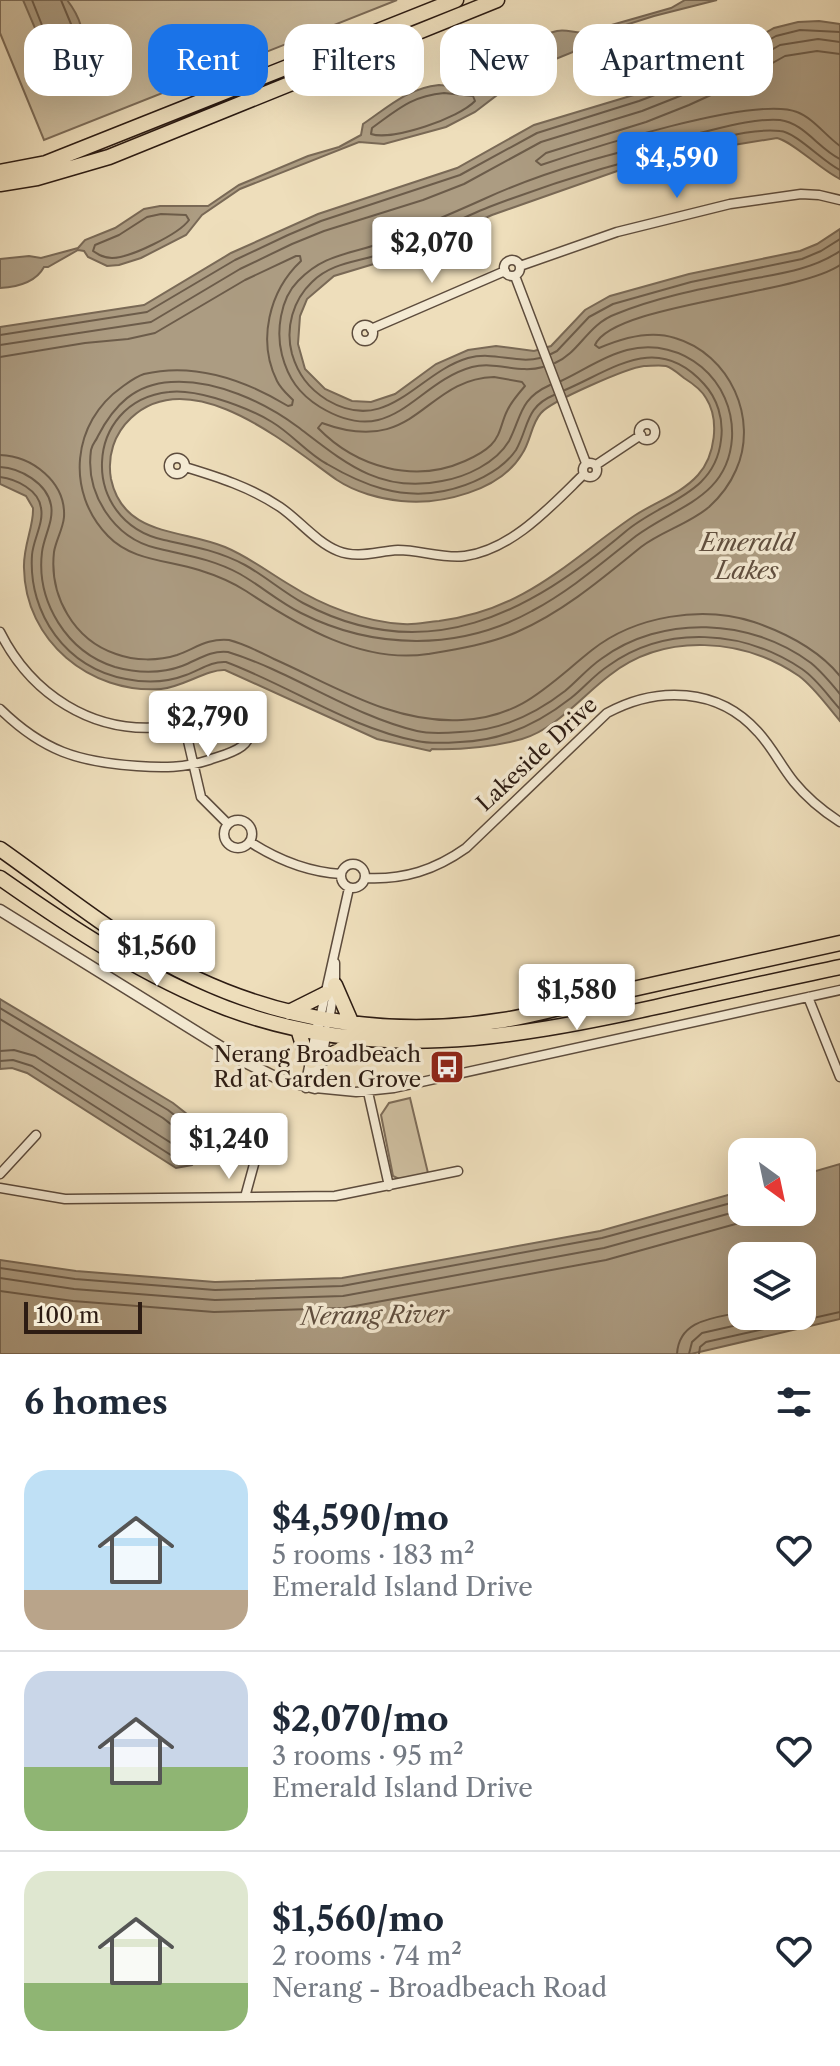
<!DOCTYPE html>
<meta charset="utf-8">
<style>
body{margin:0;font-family:"Libre Caslon Text",serif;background:#f6f6f7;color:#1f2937;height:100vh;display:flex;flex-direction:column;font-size:30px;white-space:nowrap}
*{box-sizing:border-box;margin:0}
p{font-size:26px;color:#747a83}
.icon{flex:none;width:44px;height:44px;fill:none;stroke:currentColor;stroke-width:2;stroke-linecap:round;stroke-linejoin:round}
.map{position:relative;height:1354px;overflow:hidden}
.drawer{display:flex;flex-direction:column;background:#fff;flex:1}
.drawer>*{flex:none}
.banner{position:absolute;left:24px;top:24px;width:792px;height:72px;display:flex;gap:16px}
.needle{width:52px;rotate:147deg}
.fabs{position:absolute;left:728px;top:1138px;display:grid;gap:16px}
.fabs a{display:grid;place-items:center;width:88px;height:88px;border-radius:16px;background:#fff;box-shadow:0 8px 32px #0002;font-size:40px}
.scale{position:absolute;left:24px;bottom:20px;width:118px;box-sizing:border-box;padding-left:8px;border:4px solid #2d1c13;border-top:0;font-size:22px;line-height:28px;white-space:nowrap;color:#2d1c13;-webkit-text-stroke:6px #f4ead3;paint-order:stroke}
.price{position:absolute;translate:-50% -68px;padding:0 18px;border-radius:8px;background:#fff;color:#222;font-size:26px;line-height:52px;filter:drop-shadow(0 2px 4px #0008)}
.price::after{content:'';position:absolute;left:50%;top:48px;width:24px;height:18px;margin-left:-12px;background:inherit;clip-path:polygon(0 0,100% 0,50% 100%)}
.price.current{background:#1a73e8;color:#fff}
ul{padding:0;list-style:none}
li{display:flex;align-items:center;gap:24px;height:200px;padding:0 24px}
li+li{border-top:2px solid #e0e1e3}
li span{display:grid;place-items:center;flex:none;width:224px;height:160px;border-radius:24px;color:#555}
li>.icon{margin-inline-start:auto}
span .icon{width:96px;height:96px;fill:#fffc;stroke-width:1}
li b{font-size:34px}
h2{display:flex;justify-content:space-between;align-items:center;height:96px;padding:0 24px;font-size:34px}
.pill{padding:0 28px;border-radius:24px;background:#fff;box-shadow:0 8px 32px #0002;font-size:28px;line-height:72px}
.pill.current{background:#1a73e8;color:#fff}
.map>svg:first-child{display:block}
</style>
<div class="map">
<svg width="840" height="1354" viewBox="0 0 840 1354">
<rect width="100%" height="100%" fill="#eedebb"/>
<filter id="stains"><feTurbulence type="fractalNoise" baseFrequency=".0025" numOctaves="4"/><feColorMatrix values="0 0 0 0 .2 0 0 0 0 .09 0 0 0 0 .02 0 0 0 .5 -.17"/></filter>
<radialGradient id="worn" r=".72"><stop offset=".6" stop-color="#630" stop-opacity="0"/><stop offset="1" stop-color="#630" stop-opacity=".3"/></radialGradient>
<!-- green -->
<path fill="#cdbd9e" stroke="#7d6c58" stroke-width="2" d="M0 0H397L44 140 0 33Z
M410 1098 428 1173 401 1180 393 1176 381 1115 389 1103Z"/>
<!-- water -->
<path fill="#ac9c82" stroke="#796956" stroke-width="2" fill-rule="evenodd" d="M23 0H67C78 14 89 37 79 54L55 58 46 54Z
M685 0H717L654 16 581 39 573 52 531 69 475 112 446 127 384 144 359 142 240 189 202 215 186 235 141 258 119 265 107 266 88 257 84 251 78 250 48 267H44C36 282 17 287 0 288V259L29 256 41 258 78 248 85 240 115 228 144 209 160 206H208L239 185 308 156 339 147 361 135 363 124C388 107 408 88 439 85 451 85 464 92 475 87 503 76 526 37 557 31 568 29 576 34 587 32L671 8Z
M819 21 840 24V179C821 170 792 141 777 138L709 149 620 170 492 215 387 260 334 276 307 299 300 316 298 344 305 369 325 389 352 401 371 402 395 394 436 364 468 350 496 346 534 351 551 346 585 310 610 296 689 274 800 251 817 244 840 229V721C827 706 815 688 799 676 744 638 665 632 610 675 582 696 556 729 522 739 493 747 463 750 432 749L430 751 377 739 225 670C207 669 183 687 161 689 90 694 25 641 24 568 23 546 34 526 33 508L26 496 0 484V327L144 305 231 253 318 214 457 168 534 125 637 94 678 77 721 58 774 28 798 22ZM644 366C650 366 660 365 666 366 671 367 679 374 684 378 692 383 702 391 706 398 720 420 715 456 698 475 681 494 655 502 634 516 569 560 526 610 439 621 426 622 416 625 403 624 365 622 323 606 290 585 268 572 249 557 225 547 180 529 123 536 111 479 107 456 114 434 131 418 192 361 290 447 337 480 355 492 380 499 401 501 441 505 500 491 522 454 531 441 531 424 541 413 551 401 627 368 644 366Z
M0 999 173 1103 206 1129V1148L192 1165 176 1168 27 1073 12 1068 0 1069Z
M840 1164V1319L691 1354H0V1260L76 1271 215 1282 342 1278 600 1231 742 1191V1212H802V1175ZM742 1256H802V1316H742Z"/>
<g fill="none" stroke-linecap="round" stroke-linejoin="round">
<!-- shore -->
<path stroke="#6c5c4a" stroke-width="2" d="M32 0 51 48H72L76 36 61 0
M840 54 817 51 785 56 735 84 689 105 646 122 546 153 536 161 541 165C588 149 755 95 797 112 813 118 826 136 840 146
M444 93 473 96 475 101C459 118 393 141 371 134L372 128C397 110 411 96 444 93Z
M161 214 186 215 189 220C179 234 130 258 112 258 104 258 99 255 93 251L95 245 119 235 147 217Z
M0 335 147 312 235 260 288 235 321 221 460 175 537 133 639 101 681 85 725 65 776 36 800 30 840 32
M0 345 151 322 240 269 292 244 324 231 423 200 464 184 541 142 642 111 685 94 729 74 780 45 818 39 840 42
M551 354 557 351 589 317 613 304 691 282 802 259 821 251 840 239
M0 357 85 343 128 339 155 333 245 280 296 256H300L301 261C269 291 257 341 277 381 281 389 287 394 293 400L292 405 288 406C245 380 194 362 144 374 135 377 129 382 122 387 72 422 65 492 108 536 132 561 168 560 199 570 215 575 232 582 246 591 299 626 362 664 428 654 458 649 489 644 517 632 563 612 603 578 641 547 662 531 689 524 709 507 720 497 730 484 736 470 759 419 730 354 675 338 651 330 622 338 599 348L595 345C612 304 796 295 840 265
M540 358C516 364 494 351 468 358 417 373 388 436 327 400 308 388 298 374 292 354 285 328 293 300 312 282 332 262 359 262 384 253 420 240 454 221 489 207 557 181 626 160 697 144 722 138 754 128 780 131 796 132 822 161 840 170
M555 363C579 353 588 324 616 314 655 298 699 289 741 281 776 274 810 271 840 251
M543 367C519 374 496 361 472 367 414 383 393 451 320 407 299 394 288 378 282 355 276 332 280 299 298 281 325 253 350 255 384 242 417 228 451 214 484 199 549 169 621 151 691 135 718 129 752 118 780 120 804 123 819 149 840 159
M494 377 522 382 525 386C518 394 511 402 507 411 501 423 501 435 491 445 484 452 474 457 465 461 414 484 356 467 318 428L322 423C417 458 423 379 494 377Z
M550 385C519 399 522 416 509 441 496 463 466 477 442 481 380 494 344 462 298 427 264 402 215 379 171 382 135 384 114 405 98 436 95 443 93 442 91 450 85 494 114 538 156 548 185 555 213 559 240 574 261 586 279 602 301 613 374 650 460 651 532 611 570 591 603 562 636 536 676 506 728 498 732 438 735 380 683 336 627 350 603 356 583 371 561 381
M554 395C525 407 529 427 516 450 501 472 469 486 444 491 400 500 363 485 327 464 307 453 292 434 272 422 254 411 235 404 215 398 201 394 184 390 169 392 83 401 78 521 164 540 192 546 219 551 245 565 265 576 283 592 303 603 427 669 529 613 625 532 661 501 715 495 721 440 724 419 717 398 704 384 657 332 614 369 565 390
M0 455C32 456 66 482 64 517 63 529 56 540 54 552 49 596 74 640 116 654 135 661 158 661 177 655 196 648 208 638 229 640 245 644 260 652 274 659 335 686 393 724 462 720 522 717 548 685 592 650 635 616 702 605 754 622 786 633 818 649 840 676
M0 467C20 468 47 483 51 505 54 521 44 536 42 552 36 602 67 652 115 667 136 673 161 674 182 666 198 660 210 650 228 652 293 672 350 715 417 731 429 734 447 733 460 732 499 731 534 715 565 691 577 681 588 668 601 659 662 614 751 618 811 663 822 672 831 683 840 694
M0 477C16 479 39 490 41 508 44 523 33 540 32 555 28 614 67 669 126 679 146 683 168 682 186 675 200 670 211 661 226 662 290 686 350 728 417 741 430 744 446 743 460 742 502 741 538 724 571 698 584 688 594 675 608 666 666 624 744 630 802 669 817 679 828 696 840 709
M0 1008 168 1110 197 1133 198 1145 188 1157 177 1159 32 1066 13 1060 0 1061
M0 1019 163 1118 187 1137 188 1142 183 1148H179L35 1056 14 1050 0 1051
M0 1268 75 1279 215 1290 342 1286 602 1238 742 1200
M0 1278 74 1289 215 1300 343 1296 604 1248 742 1210
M0 1291 73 1301 214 1312 344 1308 606 1260 750 1220 763 1212
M677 1354C679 1319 715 1318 742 1312
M689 1354 692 1342 702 1333 777 1316
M699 1354 700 1347 706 1342 840 1312"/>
<!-- minor casing -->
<g stroke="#5d4c3d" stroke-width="11">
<path id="minor" d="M504 268a8 8 0 1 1 16 0a8 8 0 1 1-16 0Z
M520 266 617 232 730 204 801 194 819 195 840 200
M515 276 586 463
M357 333a8 8 0 1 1 16 0a8 8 0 1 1-16 0Z
M371 329 505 271
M639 432a8 8 0 1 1 16 0a8 8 0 1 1-16 0Z
M169 466a8 8 0 1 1 16 0a8 8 0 1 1-16 0Z
M583 470a7 7 0 1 1 14 0a7 7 0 1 1-14 0Z
M596 465 641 435
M185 467C218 477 250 487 280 507 299 520 316 542 338 551 358 559 378 551 398 550 420 550 444 559 465 556 513 549 551 506 584 474
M0 632C31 694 92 734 163 727 170 726 181 729 187 726 202 721 236 700 247 724 258 748 225 754 209 760 185 768 162 768 137 766 78 762 43 751 0 709
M185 728 201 797 228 824
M224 834a14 14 0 1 1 28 0a14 14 0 1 1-28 0Z
M250 842C278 860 307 872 341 874
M341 876a12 12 0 1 1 24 0a12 12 0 1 1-24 0Z
M365 878C404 880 435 870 466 848L607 713C657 686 718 687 758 732 772 747 781 766 794 782 807 798 823 811 840 822
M808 997 840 1077
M320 1018 349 888
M329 1020 335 985V963
M315 1088 356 1092 394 1088 840 990
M368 1092 389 1186
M0 1174 36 1135
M0 1188 65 1199 335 1196 458 1171
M245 1197 256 1157 257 1146 265 1145 267 1152 256 1157"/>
</g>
<!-- tertiary casing -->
<g stroke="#5d4c3d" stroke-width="13">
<path id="tertiary" d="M0 910 245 1062 277 1078 315 1088 326 1031
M306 1087 318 1026"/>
</g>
<!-- primary casing -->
<g stroke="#2d1c13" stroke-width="17">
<path id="primary" d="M0 172 46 163 456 0
M0 184 37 178 109 157 497 0
M0 849C64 894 126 946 197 979 293 1024 400 1037 504 1020 547 1013 590 999 633 989 702 973 771 958 840 943
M0 878C70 927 145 977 226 1008 373 1063 508 1039 656 1007 717 993 779 980 840 967
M335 985 352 1024
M289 1012 325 994
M298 1029 306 1055 311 1061
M321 1059 339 1051 353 1039"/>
</g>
<!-- minor -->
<use href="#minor" stroke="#f4ead3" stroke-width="8"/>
<!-- tertiary -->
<use href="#tertiary" stroke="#f4ead3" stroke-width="10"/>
<!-- primary -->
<use href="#primary" stroke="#eedebb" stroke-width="14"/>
</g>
<!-- icons -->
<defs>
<g id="bus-square" transform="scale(1.8)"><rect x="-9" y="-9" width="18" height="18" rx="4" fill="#8f2418" stroke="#f4ead3"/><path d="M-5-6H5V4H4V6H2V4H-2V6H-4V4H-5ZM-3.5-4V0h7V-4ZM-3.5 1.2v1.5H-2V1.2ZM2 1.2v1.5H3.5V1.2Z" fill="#fff"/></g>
</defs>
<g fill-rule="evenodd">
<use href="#bus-square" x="447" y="1067"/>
</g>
<g text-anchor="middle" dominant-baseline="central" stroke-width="7" stroke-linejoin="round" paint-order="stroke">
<!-- street labels -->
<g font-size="22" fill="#2d1c13" stroke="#f4ead3">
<text transform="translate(537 754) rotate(-43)">Lakeside Drive</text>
</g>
<!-- poi labels -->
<g font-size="22" fill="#2d1c13" stroke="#f4ead3" text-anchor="end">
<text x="421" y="1054">Nerang Broadbeach<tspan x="421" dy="25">Rd at Garden Grove</tspan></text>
</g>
<!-- water labels -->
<g font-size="24" font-style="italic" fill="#604f3f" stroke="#f4ead3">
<text x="747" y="542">Emerald<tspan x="747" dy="28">Lakes</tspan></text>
<text transform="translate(375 1315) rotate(-1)">Nerang River</text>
</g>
</g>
<rect width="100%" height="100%" filter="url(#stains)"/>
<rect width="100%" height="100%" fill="url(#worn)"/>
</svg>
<div class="fabs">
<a><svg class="needle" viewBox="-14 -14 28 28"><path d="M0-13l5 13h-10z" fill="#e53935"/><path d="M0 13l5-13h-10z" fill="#747a83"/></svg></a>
<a><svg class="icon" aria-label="layers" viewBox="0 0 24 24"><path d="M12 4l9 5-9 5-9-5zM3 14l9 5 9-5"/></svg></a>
</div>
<div class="scale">100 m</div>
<b class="price current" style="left:677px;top:200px">$4,590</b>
<b class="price" style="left:432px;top:285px">$2,070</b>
<b class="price" style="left:208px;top:759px">$2,790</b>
<b class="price" style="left:157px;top:988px">$1,560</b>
<b class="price" style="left:577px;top:1032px">$1,580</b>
<b class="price" style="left:229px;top:1181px">$1,240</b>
<div class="banner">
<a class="pill">Buy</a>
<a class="pill current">Rent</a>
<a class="pill">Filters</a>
<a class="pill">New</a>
<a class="pill">Apartment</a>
</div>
</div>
<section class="drawer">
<h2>6 homes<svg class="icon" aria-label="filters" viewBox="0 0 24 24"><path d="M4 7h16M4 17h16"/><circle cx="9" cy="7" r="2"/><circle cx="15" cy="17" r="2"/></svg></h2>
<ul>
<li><span style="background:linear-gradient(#bfe0f5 75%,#b9a48a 0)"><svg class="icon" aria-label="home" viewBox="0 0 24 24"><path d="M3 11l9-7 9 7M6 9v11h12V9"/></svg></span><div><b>$4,590/mo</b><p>5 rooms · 183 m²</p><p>Emerald Island Drive</p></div><svg class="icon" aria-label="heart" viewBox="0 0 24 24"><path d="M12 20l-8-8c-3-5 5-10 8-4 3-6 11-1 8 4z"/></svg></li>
<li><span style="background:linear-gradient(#c9d6e8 60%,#8fb573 0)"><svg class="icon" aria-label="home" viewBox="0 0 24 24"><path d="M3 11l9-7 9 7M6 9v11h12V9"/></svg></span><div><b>$2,070/mo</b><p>3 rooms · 95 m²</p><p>Emerald Island Drive</p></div><svg class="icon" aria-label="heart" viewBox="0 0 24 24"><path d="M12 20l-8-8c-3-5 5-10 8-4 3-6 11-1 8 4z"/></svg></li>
<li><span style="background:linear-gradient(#dfe7d0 70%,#8fb573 0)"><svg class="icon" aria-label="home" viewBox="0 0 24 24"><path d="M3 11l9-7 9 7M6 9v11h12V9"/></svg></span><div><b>$1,560/mo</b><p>2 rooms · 74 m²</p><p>Nerang - Broadbeach Road</p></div><svg class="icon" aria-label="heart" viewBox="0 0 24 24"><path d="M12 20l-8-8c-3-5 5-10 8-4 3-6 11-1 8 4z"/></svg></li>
</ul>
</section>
